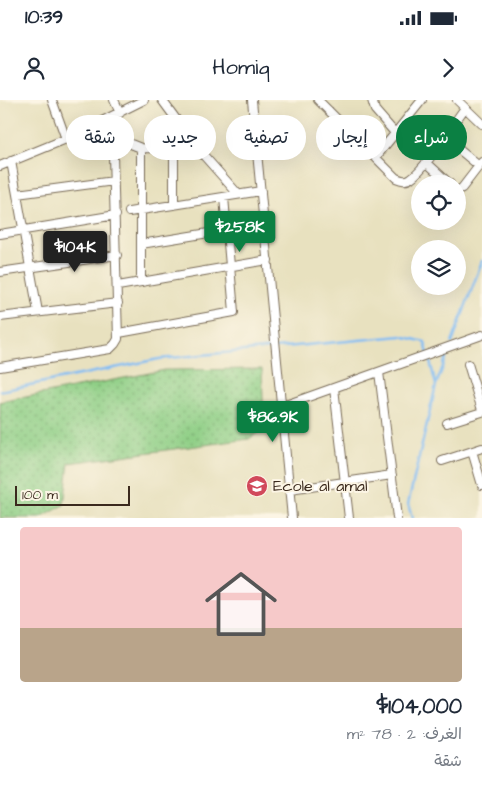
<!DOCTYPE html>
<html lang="ar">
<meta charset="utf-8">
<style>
body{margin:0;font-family:"Architects Daughter","Playpen Sans Arabic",sans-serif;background:#f2f2f3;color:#1f2937;direction:rtl;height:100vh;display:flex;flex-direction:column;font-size:19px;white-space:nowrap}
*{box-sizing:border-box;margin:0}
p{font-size:16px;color:#747a83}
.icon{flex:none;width:28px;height:28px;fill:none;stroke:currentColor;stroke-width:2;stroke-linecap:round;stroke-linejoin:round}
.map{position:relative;height:418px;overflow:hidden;direction:ltr}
.sheet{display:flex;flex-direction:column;background:#fff;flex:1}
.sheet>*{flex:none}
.banner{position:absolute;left:15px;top:15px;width:452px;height:45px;direction:rtl;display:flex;gap:10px}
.buttons{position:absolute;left:411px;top:75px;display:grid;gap:10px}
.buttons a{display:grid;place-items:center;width:55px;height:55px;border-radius:50%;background:#fff;box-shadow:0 5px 20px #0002;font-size:25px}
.scale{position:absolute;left:15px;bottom:12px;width:115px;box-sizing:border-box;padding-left:5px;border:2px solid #3b2a1e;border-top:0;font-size:14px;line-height:18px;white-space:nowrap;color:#3b2a1e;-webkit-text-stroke:4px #fcf5e5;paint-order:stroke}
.price{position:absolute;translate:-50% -42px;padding:0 11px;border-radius:5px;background:#0b8043;color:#fff;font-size:16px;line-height:32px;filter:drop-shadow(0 1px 2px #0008)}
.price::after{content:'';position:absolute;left:50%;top:30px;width:15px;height:11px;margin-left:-8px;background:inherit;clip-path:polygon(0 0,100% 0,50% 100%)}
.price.active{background:#222;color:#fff}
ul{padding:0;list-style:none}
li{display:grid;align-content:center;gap:10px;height:265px;padding:0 20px}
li+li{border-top:1px solid #e0e1e3}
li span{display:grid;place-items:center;height:155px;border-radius:5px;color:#555}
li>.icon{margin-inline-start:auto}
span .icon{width:90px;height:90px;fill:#fffc;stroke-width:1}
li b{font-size:21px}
.tag{padding:0 18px;border-radius:22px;background:#fff;box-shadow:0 5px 20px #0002;font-size:18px;line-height:45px}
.tag.active{background:#0b8043;color:#fff}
.status{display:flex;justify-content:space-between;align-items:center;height:35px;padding:0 25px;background:#fff;direction:ltr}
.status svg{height:14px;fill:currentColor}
header{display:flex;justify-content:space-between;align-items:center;height:65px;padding:0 20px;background:#fff;font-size:22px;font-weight:600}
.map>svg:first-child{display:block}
</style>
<div class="status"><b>10:39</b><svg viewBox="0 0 49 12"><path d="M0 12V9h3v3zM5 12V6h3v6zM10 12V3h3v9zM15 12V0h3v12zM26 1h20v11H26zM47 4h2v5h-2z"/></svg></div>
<header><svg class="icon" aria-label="forward" viewBox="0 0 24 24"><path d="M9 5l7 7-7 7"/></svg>Homiq<svg class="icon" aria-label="person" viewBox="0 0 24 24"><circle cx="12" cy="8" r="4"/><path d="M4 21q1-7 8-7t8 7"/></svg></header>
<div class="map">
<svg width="482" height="418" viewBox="0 0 482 418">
<defs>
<pattern id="grass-dots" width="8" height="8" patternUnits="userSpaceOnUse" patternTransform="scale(1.25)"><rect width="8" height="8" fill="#8fcf86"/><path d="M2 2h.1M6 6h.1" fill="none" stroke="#76a86d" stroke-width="1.8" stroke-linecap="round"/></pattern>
</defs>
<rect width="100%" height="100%" fill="#fcf5e5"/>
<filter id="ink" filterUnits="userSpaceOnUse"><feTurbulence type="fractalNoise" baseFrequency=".02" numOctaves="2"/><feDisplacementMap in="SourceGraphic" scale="10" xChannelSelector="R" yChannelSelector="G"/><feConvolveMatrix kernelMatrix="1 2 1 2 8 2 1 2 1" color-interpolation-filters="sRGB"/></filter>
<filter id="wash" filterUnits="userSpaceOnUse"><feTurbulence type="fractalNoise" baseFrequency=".0096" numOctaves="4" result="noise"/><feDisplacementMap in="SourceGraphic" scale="20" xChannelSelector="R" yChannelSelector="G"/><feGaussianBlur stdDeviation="1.12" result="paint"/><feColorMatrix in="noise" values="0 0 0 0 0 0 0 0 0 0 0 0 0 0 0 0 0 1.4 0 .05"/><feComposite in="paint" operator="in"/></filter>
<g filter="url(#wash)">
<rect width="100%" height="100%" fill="#e8e1bf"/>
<!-- grass -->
<path fill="url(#grass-dots)" stroke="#657c52" d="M262 269 264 328 249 339 69 363 64 405 41 418H0V302L165 270Z"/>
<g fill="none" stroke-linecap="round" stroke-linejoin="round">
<!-- stream -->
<path stroke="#81bdf4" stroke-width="2.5" d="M452 243 482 161
M0 291 159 259 401 236 425 242 436 285
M412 418 408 404 436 285 450 248"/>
</g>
</g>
<g filter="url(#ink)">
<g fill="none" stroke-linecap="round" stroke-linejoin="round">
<!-- minor casing -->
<g stroke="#786a56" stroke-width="10">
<path id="minor" d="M52 0 66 39
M114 0 120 13
M162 0 198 49 238 94
M252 0 292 418
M318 0 396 78C401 80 406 82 411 78 428 66 451 26 465 8
M372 0 375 10 395 33
M457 0 482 24
M113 37 141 48 198 49
M444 37 479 66
M141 48V182
M174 49V105
M376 57 422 0
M11 61 38 212
M426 62 450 84
M0 66 66 39 144 0
M458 90 462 88 482 62
M17 94 114 81
M129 112 261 91
M0 134 116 115
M141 144 227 130
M0 172 117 155
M118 186 268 160
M0 217 118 203
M119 233 234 212 224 97
M468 264 482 310
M0 267 110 249 115 244 118 239 112 17
M379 272 397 418
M334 288 349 418
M280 307 482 235
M447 323 482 312
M472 351 482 385
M442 361 482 348
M290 390 392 375"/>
</g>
<!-- minor -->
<use href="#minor" stroke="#fff" stroke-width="8"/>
</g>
</g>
<!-- icons -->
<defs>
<g id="university-disc" transform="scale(1.125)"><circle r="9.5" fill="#d1495b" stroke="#fcf5e5"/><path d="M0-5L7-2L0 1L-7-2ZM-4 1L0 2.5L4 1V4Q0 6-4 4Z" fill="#fff"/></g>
</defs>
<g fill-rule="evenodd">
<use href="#university-disc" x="257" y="386"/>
</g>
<g text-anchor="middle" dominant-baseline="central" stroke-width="4" stroke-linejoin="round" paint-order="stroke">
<!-- poi labels -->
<g font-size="16" fill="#3b2a1e" stroke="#fcf5e5" text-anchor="start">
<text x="273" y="386">Ecole al amal</text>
</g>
</g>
</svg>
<div class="buttons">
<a><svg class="icon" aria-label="locate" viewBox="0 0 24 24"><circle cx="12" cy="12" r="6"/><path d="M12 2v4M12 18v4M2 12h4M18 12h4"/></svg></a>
<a><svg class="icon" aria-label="layers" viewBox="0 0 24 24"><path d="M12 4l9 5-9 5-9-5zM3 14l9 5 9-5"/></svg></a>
</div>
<div class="scale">100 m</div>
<b class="price" style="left:240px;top:153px">$258K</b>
<b class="price active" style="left:75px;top:173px">$104K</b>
<b class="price" style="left:273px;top:343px">$86.9K</b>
<div class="banner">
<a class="tag active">شراء</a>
<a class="tag">إيجار</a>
<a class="tag">تصفية</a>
<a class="tag">جديد</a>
<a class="tag">شقة</a>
</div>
</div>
<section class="sheet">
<ul>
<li><span style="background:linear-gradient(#f6c9c9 65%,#b9a48a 0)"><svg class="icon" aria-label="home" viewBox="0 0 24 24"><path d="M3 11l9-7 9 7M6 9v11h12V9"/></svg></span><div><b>$104,000</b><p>الغرف: 2 · 78 m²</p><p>شقة</p></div></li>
</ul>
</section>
